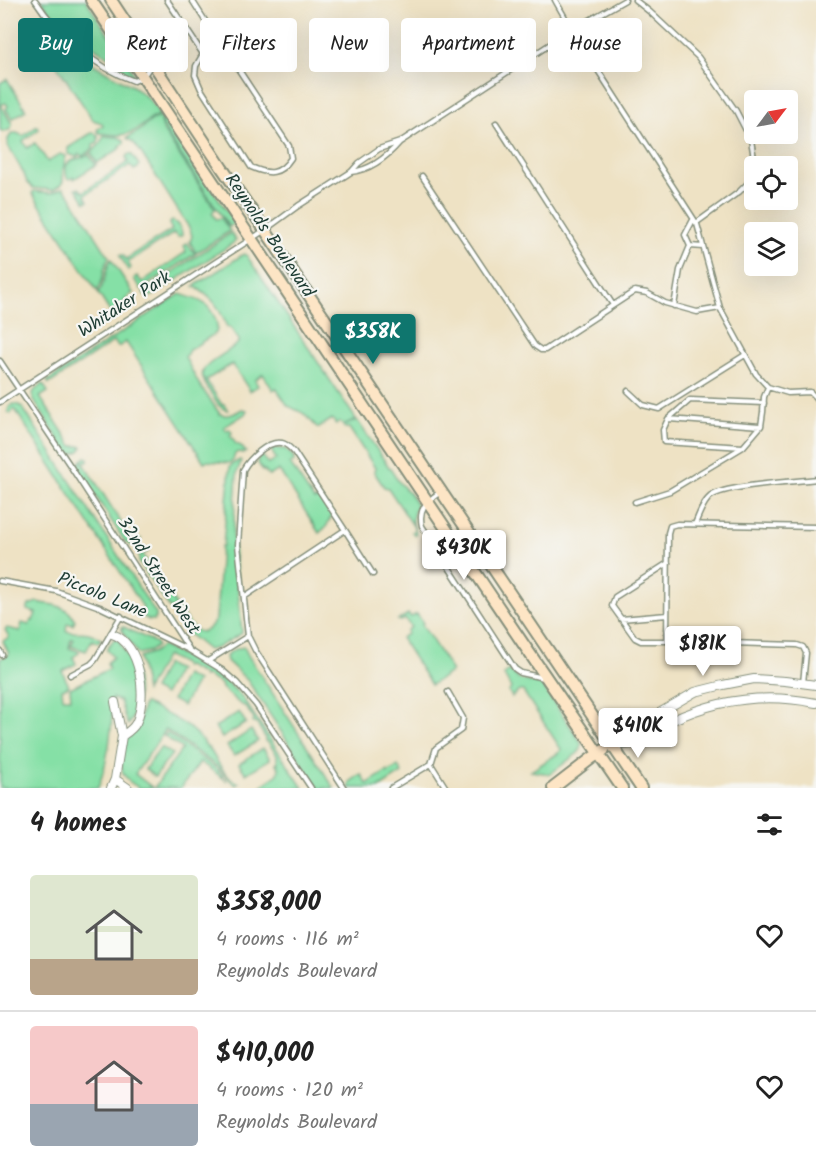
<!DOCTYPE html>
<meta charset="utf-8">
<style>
body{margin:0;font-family:Kalam,sans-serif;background:#f6f6f6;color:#222;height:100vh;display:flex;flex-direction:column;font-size:22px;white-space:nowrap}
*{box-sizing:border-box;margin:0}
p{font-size:20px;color:#767676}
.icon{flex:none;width:33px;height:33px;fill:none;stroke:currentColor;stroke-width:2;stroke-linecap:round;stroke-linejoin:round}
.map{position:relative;height:788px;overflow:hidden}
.side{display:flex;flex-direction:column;background:#fff;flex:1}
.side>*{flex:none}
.guide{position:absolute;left:18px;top:18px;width:780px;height:54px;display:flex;gap:12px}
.needle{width:39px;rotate:58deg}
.controls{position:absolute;left:744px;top:90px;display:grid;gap:12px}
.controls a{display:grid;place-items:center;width:54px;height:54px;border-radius:6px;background:#fff;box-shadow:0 6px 24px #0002;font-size:30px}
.price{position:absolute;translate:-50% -51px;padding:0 14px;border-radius:6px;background:#fff;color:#222;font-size:20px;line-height:39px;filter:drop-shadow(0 2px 3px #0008)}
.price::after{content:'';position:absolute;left:50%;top:36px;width:18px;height:14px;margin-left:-9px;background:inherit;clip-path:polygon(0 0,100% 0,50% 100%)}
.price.current{background:#0f766e;color:#fff}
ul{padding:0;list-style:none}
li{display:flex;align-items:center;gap:18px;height:150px;padding:0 30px}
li+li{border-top:2px solid #e0e0e0}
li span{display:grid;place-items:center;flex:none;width:168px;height:120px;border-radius:6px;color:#555}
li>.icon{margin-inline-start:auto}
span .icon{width:72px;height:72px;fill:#fffc;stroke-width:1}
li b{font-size:26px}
h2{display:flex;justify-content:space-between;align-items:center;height:72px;padding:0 30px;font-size:26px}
.chip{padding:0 21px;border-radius:6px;background:#fff;box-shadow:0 6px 24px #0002;font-size:21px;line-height:54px}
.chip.current{background:#0f766e;color:#fff}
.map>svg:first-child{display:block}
</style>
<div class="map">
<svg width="816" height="788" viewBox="0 0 816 788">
<rect width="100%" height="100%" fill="#f6f6f2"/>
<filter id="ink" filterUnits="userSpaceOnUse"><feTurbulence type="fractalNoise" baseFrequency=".0167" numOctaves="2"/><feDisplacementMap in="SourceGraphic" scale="12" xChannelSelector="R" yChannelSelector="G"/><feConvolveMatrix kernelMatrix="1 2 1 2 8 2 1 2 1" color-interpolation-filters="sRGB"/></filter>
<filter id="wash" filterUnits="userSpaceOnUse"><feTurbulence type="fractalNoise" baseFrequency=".008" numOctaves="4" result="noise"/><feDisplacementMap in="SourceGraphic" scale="24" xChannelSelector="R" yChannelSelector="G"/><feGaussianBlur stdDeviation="1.35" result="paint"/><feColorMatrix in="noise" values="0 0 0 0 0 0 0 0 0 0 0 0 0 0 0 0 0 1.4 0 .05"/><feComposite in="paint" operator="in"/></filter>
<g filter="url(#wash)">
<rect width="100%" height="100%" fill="#eee2c4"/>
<!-- green -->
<path fill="#85e0a6" stroke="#528e6d" stroke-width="1.5" d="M42 0H86L136 77 128 75 110 65 114 61 91 45 62 19 52 16Z
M35 17 41 18 50 30 51 29C74 56 105 71 136 88V89C145 94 155 105 159 115 152 117 148 121 142 126 129 137 116 136 99 133L97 130 103 125 102 123 93 120 56 64 63 59Z
M7 79 26 110 12 119 6 109 8 106 6 103 2 104V107L12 124 11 129 4 132 0 130V83Z
M160 111 235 223 229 227 167 134 163 124Z
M159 117 164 132 215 209 212 213 216 219 221 218 230 231 196 253 190 242 192 236 190 229 140 151 134 143 127 138 139 131 152 120Z
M37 126 39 129 23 141 27 148 35 143 48 162 60 154 66 156 63 170V181L61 185 53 190 33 188 27 182 24 174 8 146V139L12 133H17L23 136Z
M93 132C98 135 100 138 97 143L93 144V148L88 153 82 156 79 154 77 157 68 154V148Z
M104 136 118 137 124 140V143L120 146 121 148 97 163 91 153 99 145Z
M129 154 132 155 139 165 138 168 134 170 130 165 85 195 88 201 85 202 76 188H79L83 192 128 162 126 157Z
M89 155 96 165 74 179 73 177 70 179 67 178C61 157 76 161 89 155Z
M63 188 69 194 109 257C102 268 105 281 97 291L32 193 34 191 51 193Z
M172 221C177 222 183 231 182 236L178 237 174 233 128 262 131 268 128 270 120 256V255H123L126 259 172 230 169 224Z
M231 233 236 240 232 244 152 296H146L143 292Z
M187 243 195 254 141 289 134 279 135 277 137 276 142 282 186 252 184 246Z
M244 254 247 256 356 419 343 425 341 422 336 424 332 419 318 428 303 413 288 406 276 388 273 390 263 374 255 380 258 386 250 391 232 364 206 380 222 405 224 404 228 410C219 409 216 402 212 395 209 390 204 384 203 378 202 375 203 371 204 369 208 363 231 350 238 343L239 340 230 327H227C218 305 214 299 194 286Z
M111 259 133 293 129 296 112 315 98 293C107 283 104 270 111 259Z
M180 294C197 300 207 300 215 318 217 324 218 327 216 333L189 350 185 357 199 384 220 414C229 417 234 414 242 409L247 410 245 414 224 427 227 431 229 429 232 433 230 435 236 444 241 446 246 452 244 453 238 452 235 454 233 460 229 463 206 461 204 462 126 342 118 347 114 341 49 384 47 381Z
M43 384 48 392 40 397 72 446H79L82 447 81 450C76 453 71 456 66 451L33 399C31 391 37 388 43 384Z
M13 404 19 405 23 408 156 614V617L154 620H149L140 615 143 607 14 408 11 414 8 412 9 407Z
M357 420 399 482 409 493 416 503V506L412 519 416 532 415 535 412 532 414 530V527L388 488 384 487 374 472 375 468 349 428H345L343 426Z
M273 448 285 449 293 456 294 461 290 464 314 500 319 498 321 499 332 515 326 527 319 533 279 470 269 476 264 470 263 471 258 463V459L262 455 268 464 276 459 271 450Z
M86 457 88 458V461L83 462 131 538 141 539 140 541 134 545H130L125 542 79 470C77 463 81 461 86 457Z
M240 460 241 461 237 473 233 536 242 633 217 648 208 650 186 632 172 612 178 608C189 624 200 646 216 619L221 546H223L230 467 232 464Z
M146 549 148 550V552L142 554 176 605 170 609 139 562V553Z
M37 602C53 606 65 603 75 620L73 625 67 623 66 631C80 635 85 628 101 639L98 643 92 640 86 651 71 646 74 639H71L69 648 78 651 79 653 73 657 76 664 62 671 69 686 62 689 63 698H71L70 688 109 669 107 663 113 657 106 649 115 638 118 639C123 649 130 659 134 669 140 685 138 711 128 725L126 721 120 701 112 698C113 729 109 758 98 788H0V659L9 654 3 641 9 637 5 630 7 628 20 631 22 623 29 625 31 620 33 621 36 613 27 610 29 605Z
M408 614 411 617 417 614 423 623 422 625 452 671 431 685 401 638 407 634V630L411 627 405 619 401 621 398 620Z
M122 627H124L156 643 157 646 150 651 138 654 122 631Z
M162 646 216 674 229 684 242 697 303 788 262 787V785L278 774 279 768 276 764 278 763 277 759V755L268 742 265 741V737L257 724 253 723 254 719 245 706 241 705 222 688 221 684 207 676 203 677 202 674 187 666 184 667 183 664 168 656 165 657 146 691 139 657 154 652Z
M244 647 249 657 334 788H318L248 681 227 661 226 656C232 650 236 648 244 647Z
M166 664 178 670 164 695 153 689Z
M509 670 519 679 542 685 581 742V749L578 753 550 774 531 771 560 752 561 749 523 691H519L512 697 509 692 511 688 504 675Z
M185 675 197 681 183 706 172 700Z
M144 703C170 716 190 723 207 747L209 748C217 760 225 778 239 783L236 785 229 779 218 767 165 729 164 730 165 731 135 774 153 788H139L130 782 123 774 121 763 125 740 136 730Z
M239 712 246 723 222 738 215 727Z
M251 730 258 741 234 756 227 746Z
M167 733 217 769 227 781 200 762 181 788H154L182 749 164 736Z
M161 747 172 754 155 777 145 769Z
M263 748 270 759 246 774 239 764Z
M398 766 402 773 379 788H349L350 782 361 774 367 784 387 771 388 773Z"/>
</g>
<g filter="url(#ink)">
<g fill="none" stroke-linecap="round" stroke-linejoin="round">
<!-- lane casing -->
<g stroke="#86907c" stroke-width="7">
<path id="lane" d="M35 0C58 35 94 67 134 81 141 79 149 71 150 64
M167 0 203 54
M192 0 216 38 218 47
M555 0 572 30 625 0
M635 0 650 12 698 57 736 111 751 140 755 164 749 182 739 192 696 223
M218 47 227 52 289 146 291 158C280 175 269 175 251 167L201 89 195 75 196 66 203 54Z
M496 123 613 305
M400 142 572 30 697 224 720 308 756 374 768 387 788 393 810 392 816 398
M422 176 535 346 541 350H545L635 291 647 293 665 303 697 312 720 308
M693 220 685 235 690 246 703 247
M674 306 680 270 690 246
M0 361 69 464 189 649
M628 391 643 405 659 409 745 355
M0 402 265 230 298 206 351 172 359 163 379 149 400 142C387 157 371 170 351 172
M669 419 760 426
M743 447 664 442 663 430 668 419 690 400 764 403
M439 493C426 502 418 509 422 526L515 669 521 673 544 678
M635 502 670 491 743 447 761 426 763 412 764 397 768 387
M695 524C699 515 703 502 711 496 727 485 793 482 816 479
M0 581 56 591 100 607 189 650 222 670 237 683 256 705 311 788
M244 597 345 530 373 574
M621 619 667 615
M667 641H641L635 638 612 606 615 597 668 563
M0 651 2 655
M208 661 248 636
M70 675 91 664 95 660 121 616
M803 683 806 653 803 647 797 645 667 641 668 533 670 526 677 524 816 527
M431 764 436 748 461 730 463 718 448 692
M344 788 255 650 248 636 238 545 243 470C249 459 268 440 282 443 287 444 290 448 294 452L345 530
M391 788 431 764 446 788"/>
</g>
<!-- street casing -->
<g stroke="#86907c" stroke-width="10">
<path id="street" d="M112 634C141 643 148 698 136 723 133 729 128 732 122 736L115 779 128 788
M115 702 122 736
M612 746 625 733 695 692 723 685 754 679 785 681 816 685
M612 746C618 745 625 745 630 744 642 741 659 727 671 721 717 699 766 693 816 703
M111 788 115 779"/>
</g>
<!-- secondary casing -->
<g stroke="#86907c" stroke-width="14">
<path id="secondary" d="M91 0 524 645 622 788
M111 0 222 168 265 230 641 788
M553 788 592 758 604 750"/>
</g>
<!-- lane -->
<use href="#lane" stroke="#fff" stroke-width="4"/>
<!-- street -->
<use href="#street" stroke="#fff" stroke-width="8"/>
<!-- secondary -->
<use href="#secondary" stroke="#fde5c5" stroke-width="10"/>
</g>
</g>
<g text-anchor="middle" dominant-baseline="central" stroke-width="4.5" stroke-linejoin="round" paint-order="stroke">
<!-- street labels -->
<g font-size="18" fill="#1f3d34" stroke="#f6f6f2">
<text transform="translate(269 236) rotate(56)">Reynolds Boulevard</text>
<text transform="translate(125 305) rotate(-33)">Whitaker Park</text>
<text transform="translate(158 576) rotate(57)">32nd Street West</text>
<text transform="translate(102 596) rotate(22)">Piccolo Lane</text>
</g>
</g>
</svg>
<div class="controls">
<a><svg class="needle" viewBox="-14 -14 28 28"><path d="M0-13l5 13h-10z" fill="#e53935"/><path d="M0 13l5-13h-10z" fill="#767676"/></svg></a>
<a><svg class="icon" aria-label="locate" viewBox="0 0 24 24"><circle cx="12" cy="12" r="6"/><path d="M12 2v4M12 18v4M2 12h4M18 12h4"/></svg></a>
<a><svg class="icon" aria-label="layers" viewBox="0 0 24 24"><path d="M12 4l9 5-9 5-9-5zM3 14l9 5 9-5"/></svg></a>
</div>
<b class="price current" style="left:373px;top:365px">$358K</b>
<b class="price" style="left:464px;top:581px">$430K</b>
<b class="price" style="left:703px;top:677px">$181K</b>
<b class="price" style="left:638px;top:759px">$410K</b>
<div class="guide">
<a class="chip current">Buy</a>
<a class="chip">Rent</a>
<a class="chip">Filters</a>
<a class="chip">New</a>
<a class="chip">Apartment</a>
<a class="chip">House</a>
</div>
</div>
<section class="side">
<h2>4 homes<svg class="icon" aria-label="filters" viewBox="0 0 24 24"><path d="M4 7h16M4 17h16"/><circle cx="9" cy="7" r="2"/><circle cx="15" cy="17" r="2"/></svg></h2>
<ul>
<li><span style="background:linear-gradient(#dfe7d0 70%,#b9a48a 0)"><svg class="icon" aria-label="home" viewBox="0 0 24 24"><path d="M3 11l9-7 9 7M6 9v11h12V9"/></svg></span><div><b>$358,000</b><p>4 rooms · 116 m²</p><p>Reynolds Boulevard</p></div><svg class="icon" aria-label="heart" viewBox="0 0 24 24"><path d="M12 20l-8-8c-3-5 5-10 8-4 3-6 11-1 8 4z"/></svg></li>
<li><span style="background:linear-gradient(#f6c9c9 65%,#9aa5b1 0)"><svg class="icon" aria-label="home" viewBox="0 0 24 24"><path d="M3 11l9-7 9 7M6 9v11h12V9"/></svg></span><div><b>$410,000</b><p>4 rooms · 120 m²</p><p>Reynolds Boulevard</p></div><svg class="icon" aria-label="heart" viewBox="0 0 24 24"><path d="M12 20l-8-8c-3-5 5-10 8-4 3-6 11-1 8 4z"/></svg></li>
</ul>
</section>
